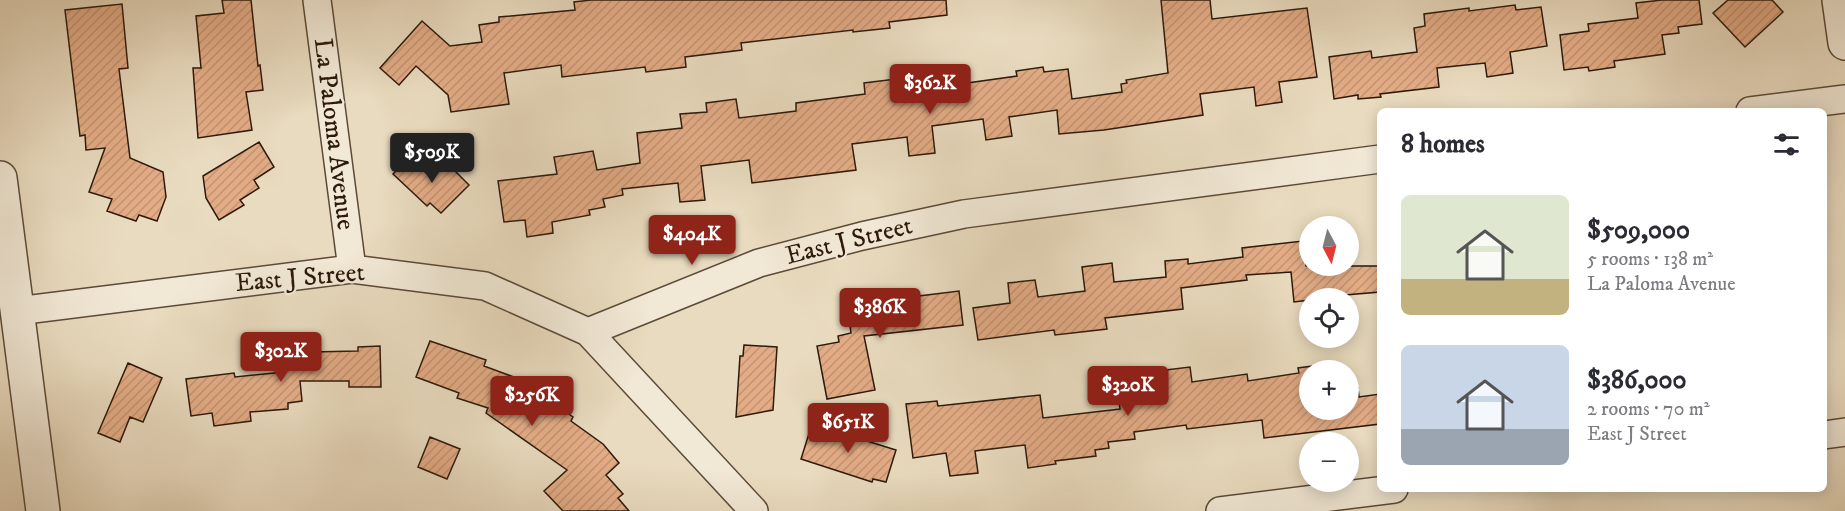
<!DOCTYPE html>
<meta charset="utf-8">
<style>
body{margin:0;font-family:"IM FELL DW Pica",serif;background:#f2f2f3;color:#2b2b33;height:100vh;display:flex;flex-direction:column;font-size:22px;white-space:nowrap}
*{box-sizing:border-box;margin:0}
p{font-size:20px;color:#7c7c81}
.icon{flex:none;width:33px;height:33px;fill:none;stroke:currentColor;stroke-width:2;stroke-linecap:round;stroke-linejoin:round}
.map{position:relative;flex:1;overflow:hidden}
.side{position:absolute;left:1377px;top:108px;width:450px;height:384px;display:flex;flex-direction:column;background:#fff;border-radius:9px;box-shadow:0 3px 15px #0003}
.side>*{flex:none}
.needle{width:39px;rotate:173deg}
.controls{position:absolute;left:1299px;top:216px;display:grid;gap:12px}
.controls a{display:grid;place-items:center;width:60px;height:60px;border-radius:50%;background:#fff;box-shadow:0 3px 15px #0003;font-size:30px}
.price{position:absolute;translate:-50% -51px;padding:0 14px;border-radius:6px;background:#8f2418;color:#fff;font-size:20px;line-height:39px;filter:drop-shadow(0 2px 3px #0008)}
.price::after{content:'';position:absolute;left:50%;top:36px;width:18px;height:14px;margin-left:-9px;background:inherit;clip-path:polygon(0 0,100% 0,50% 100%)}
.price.selected{background:#222;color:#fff}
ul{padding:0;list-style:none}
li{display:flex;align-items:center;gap:18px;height:150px;padding:0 24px}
li span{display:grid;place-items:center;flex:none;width:168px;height:120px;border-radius:9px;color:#555}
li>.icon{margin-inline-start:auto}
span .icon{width:72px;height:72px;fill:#fffc;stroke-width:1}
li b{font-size:26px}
h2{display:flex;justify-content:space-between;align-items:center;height:72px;padding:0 24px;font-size:26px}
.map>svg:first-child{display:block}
</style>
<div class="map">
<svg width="1845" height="511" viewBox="0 0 1845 511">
<defs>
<pattern id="building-hatch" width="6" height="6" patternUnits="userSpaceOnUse" patternTransform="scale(1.5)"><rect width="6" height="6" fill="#e3ac86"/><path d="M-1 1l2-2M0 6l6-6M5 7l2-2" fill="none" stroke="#c39372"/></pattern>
</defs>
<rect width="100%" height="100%" fill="#e9dbbf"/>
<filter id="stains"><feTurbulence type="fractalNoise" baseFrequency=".00333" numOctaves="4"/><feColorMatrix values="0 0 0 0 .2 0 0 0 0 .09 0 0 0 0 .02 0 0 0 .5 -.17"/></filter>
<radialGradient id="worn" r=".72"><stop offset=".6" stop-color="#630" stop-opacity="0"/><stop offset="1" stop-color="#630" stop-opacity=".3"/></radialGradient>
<!-- building -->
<path fill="url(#building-hatch)" stroke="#2d1a0b" stroke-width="1.5" d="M222 0H251L258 66 260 65 263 90 246 92 252 130 198 138 193 68H201L196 16 224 13Z
M591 0H946L947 15 889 22 890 28 853 32V30L741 43 742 50 685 57 686 67 646 72 645 67 562 77 561 65 504 73 509 104 451 112 448 95 416 66 399 85 380 68 422 21 450 46 482 42 479 25 499 22V17L575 10 574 2Z
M1161 0H1210L1212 19 1307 8 1317 77 1279 82 1282 102 1256 106 1254 87 1200 94 1203 115 1104 130 1059 134 1057 110 1009 117 1012 136 986 140 983 119 932 126 935 153 909 156 907 137 852 144 856 170 752 183 749 160 701 166 705 200 680 202 678 183 622 189 623 195 603 199 605 207 589 210 590 215 552 222 553 233 527 237 525 220 504 222 498 181 557 174 554 157 593 151 597 170 640 163 637 133 682 128 680 114 707 112 706 103 736 99 739 118 796 111V103L865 94 864 83 896 79 897 84 916 82 917 90 1017 76 1016 71 1043 67 1044 72 1068 69 1072 99 1122 92 1121 84 1127 83 1126 80 1168 73Z
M1662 0H1699L1702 24 1678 27 1679 33 1662 35 1665 54 1614 61 1615 67 1589 71 1588 67 1564 70 1560 35 1589 31 1588 24 1638 18 1636 3Z
M1728 0H1772L1783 12 1745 47 1713 13Z
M122 4 128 68 119 69 130 158 163 172 166 197 157 221 139 215 136 221 107 211 112 199 89 192 105 148 86 150 85 135 80 136 65 10Z
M1515 5 1516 10 1541 7 1547 46 1510 52 1513 73 1487 77 1485 63 1437 68 1439 87 1380 94 1381 97 1358 99V95L1334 99 1329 57 1371 51 1372 58 1417 52 1414 28 1425 26 1424 14 1469 8V11Z
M259 142 274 167 254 180 259 188 240 200 244 205 219 220 206 198 203 176Z
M410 157 429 176 444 160 469 185 441 213 430 203 427 206 393 174Z
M1303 241 1306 266H1380V292L1310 298V300L1294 302 1291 272 1246 275 1247 280 1181 288 1183 309 1105 318 1107 329 1055 335 1054 330 978 340 973 308 1010 303 1008 283 1035 280 1038 297 1085 291 1082 267 1112 263 1114 282 1166 277 1165 261 1188 259V264L1243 257 1242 248Z
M959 291 963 325 864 336 875 390 827 399 817 346 839 342 838 336 851 333 848 313 919 302V296Z
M430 341 486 360 484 366 519 379 573 417 571 421 603 444 619 463 606 475 623 494 618 498 629 511H563L544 491 567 470 486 413 488 408 457 398 459 393 416 377Z
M310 343 311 352 358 351V347L380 346 381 387H349V381H300L302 401 288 403V409L250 412 251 421 214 426 212 413 191 416 186 379 234 373 235 377 284 372 281 347Z
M744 345 777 347 773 410 736 417 740 356H743Z
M128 363 162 378 143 422 130 417 120 442 98 433Z
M1320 365V370H1310V410H1348V390L1358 388 1359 397 1380 394V424L1264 438 1262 420 1187 429 1186 425 1134 432 1135 439 1108 442 1109 448 1095 450 1096 456 1055 461 1056 464 1028 468 1025 445 975 451 978 473 950 476 946 453 913 458 906 404 937 401 938 406 1040 395 1043 418 1120 409 1116 376 1190 367 1192 382 1247 374 1248 381 1299 373 1298 368Z
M812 424 896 450 886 482 873 479 872 482 801 459Z
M430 437 460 449 447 479 418 467Z"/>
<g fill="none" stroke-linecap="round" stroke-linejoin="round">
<!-- minor casing -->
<g stroke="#5c4a38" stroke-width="30">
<path id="minor" d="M317 0 352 269
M1750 111 1845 99
M17 311 352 269 485 286 588 332 759 263 862 236 964 214 1380 159
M588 332 754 511
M1824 435 1845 432
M1220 511 1394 489"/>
</g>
<!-- tertiary casing -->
<g stroke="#5c4a38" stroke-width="36">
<path id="tertiary" d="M1839 0 1845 43
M0 178 43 511"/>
</g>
<!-- minor -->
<use href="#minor" stroke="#f1e8d5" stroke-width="27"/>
<!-- tertiary -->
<use href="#tertiary" stroke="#f1e8d5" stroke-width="33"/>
</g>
<g text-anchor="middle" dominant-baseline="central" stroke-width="4.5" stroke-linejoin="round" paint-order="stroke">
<!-- street labels -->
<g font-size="26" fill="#2d1a0b" stroke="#f1e8d5">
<text transform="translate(334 134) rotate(83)">La Paloma Avenue</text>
<text transform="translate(849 241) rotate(-14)">East J Street</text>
<text transform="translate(300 278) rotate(-5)">East J Street</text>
</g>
</g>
<rect width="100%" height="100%" filter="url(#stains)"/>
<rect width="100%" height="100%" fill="url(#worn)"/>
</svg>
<div class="controls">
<a><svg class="needle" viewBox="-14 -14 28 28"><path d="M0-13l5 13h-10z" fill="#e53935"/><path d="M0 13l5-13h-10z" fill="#7c7c81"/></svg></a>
<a><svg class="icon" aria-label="locate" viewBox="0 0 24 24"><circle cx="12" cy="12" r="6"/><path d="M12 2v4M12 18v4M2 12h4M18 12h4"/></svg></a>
<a>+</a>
<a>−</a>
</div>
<b class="price" style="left:930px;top:115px">$362K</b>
<b class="price selected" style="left:432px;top:184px">$509K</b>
<b class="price" style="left:692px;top:266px">$404K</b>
<b class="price" style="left:880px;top:339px">$386K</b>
<b class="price" style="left:281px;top:383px">$302K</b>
<b class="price" style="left:1128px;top:417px">$320K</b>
<b class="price" style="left:532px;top:427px">$256K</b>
<b class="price" style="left:848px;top:454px">$651K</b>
<section class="side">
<h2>8 homes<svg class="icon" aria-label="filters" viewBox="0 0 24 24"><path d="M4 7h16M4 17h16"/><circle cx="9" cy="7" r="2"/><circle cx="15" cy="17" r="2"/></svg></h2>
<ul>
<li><span style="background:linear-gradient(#dfe7d0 70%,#c2b280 0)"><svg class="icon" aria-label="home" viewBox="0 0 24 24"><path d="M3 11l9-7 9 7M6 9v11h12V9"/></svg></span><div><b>$509,000</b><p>5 rooms · 138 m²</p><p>La Paloma Avenue</p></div></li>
<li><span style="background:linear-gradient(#c9d6e8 70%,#9aa5b1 0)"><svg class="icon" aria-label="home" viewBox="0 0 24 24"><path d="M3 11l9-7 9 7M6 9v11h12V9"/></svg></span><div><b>$386,000</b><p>2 rooms · 70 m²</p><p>East J Street</p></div></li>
</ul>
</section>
</div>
